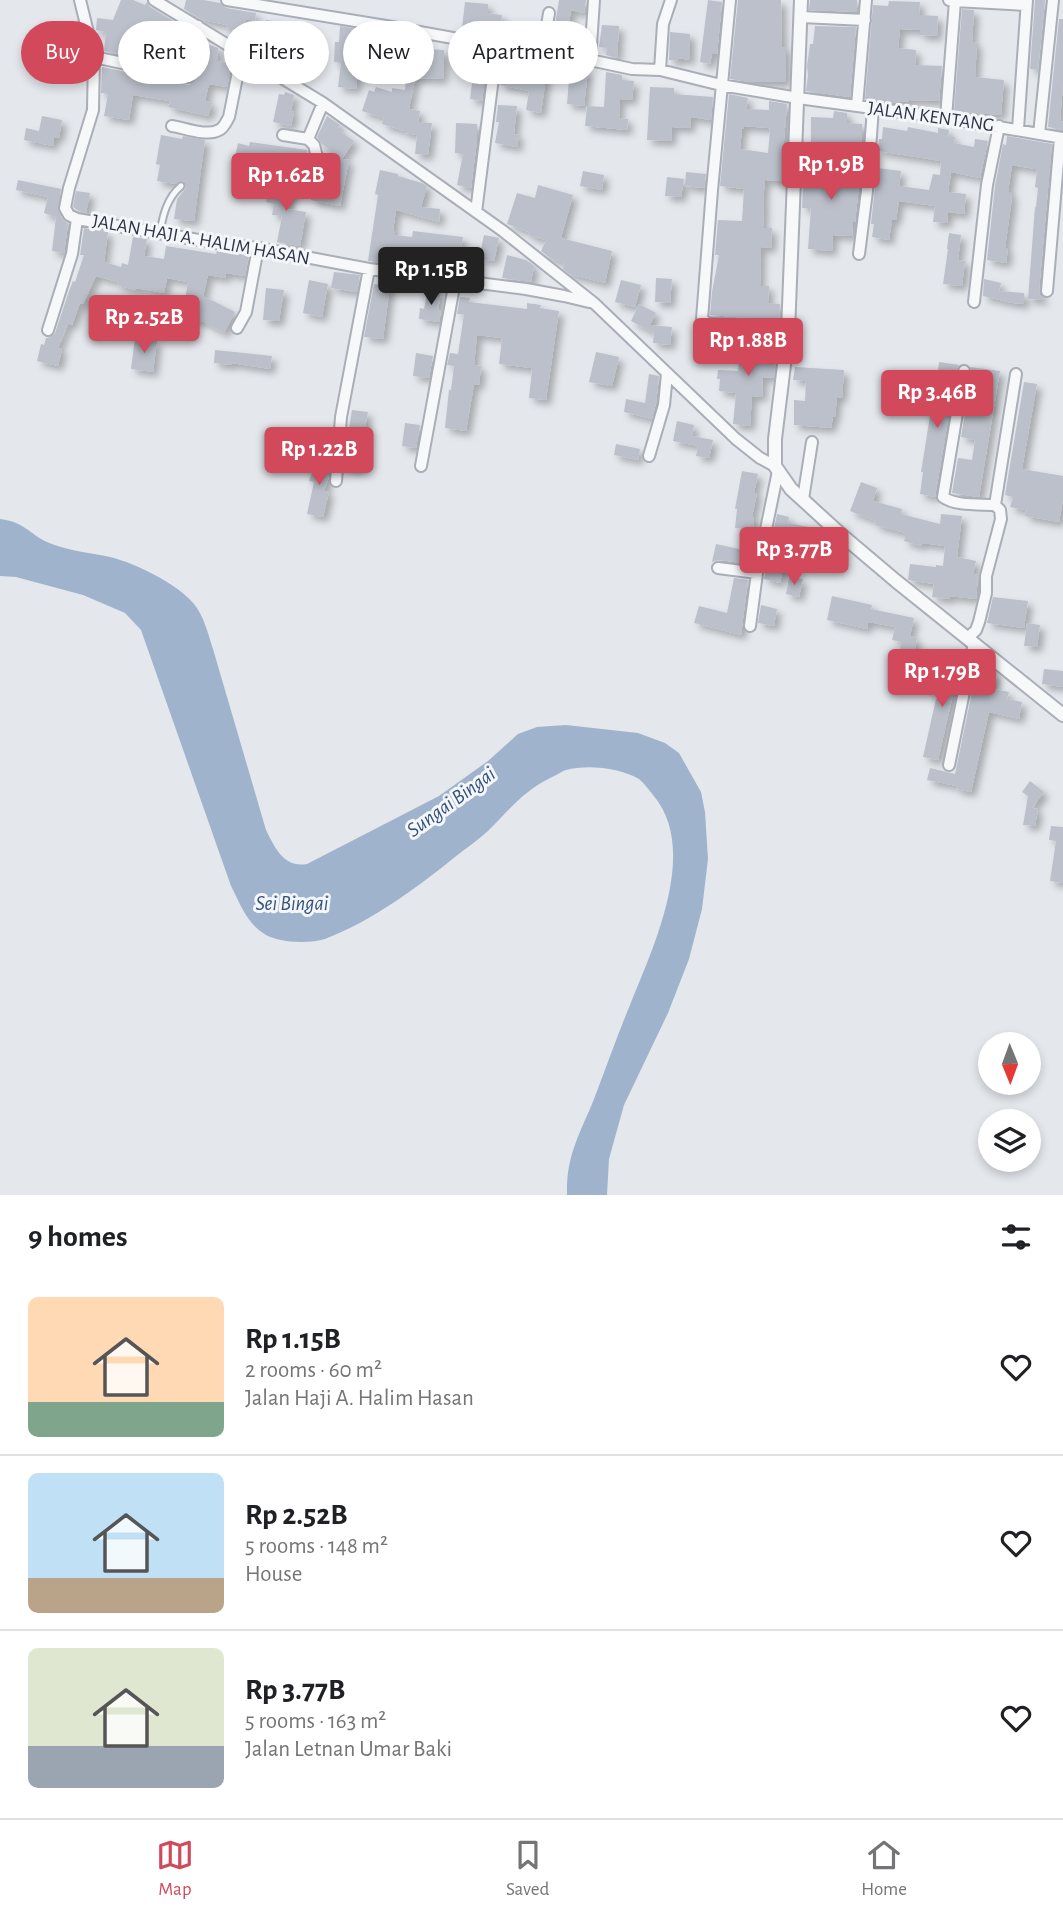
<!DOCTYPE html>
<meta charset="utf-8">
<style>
body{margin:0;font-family:"Alegreya Sans",sans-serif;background:#f2f2f2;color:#202124;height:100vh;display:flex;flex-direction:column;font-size:26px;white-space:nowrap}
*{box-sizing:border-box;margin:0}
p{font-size:23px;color:#757577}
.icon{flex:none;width:38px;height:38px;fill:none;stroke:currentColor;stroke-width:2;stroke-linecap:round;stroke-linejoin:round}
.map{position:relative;height:1195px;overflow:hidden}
.details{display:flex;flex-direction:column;background:#fff;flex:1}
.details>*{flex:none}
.banner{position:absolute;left:21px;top:21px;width:700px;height:63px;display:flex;gap:14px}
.needle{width:46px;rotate:179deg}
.fabs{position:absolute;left:978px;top:1032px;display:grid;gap:14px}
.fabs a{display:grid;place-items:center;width:63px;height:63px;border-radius:50%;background:#fff;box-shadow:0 4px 10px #0003;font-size:35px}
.price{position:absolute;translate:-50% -60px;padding:0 16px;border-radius:7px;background:#d1495b;color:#fff;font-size:23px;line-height:46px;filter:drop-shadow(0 2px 4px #0008)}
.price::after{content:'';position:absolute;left:50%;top:42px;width:21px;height:16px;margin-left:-10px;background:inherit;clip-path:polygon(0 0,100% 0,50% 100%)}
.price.active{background:#222;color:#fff}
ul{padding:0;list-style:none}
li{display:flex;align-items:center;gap:21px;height:175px;padding:0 28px}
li+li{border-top:2px solid #e0e0e0}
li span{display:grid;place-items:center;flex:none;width:196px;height:140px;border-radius:10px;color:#555}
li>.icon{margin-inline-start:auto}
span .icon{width:84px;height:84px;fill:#fffc;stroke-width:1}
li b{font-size:30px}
h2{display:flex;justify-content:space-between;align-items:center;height:84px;padding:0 28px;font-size:30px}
.tag{padding:0 24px;border-radius:32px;background:#fff;box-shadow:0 4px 10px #0003;font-size:24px;line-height:63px}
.tag.active{background:#d1495b;color:#fff}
.dock{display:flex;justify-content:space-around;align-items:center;height:98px;border-top:2px solid #e0e0e0;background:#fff;font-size:19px;color:#757577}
.dock a{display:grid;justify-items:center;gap:4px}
.dock .active{color:#d1495b}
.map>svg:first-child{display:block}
</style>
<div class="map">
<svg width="1063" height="1195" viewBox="0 0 1063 1195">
<defs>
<filter id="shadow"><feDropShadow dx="5" dy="5" stdDeviation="3.5" flood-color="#0004"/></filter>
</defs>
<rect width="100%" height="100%" fill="#e4e7ec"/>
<!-- water -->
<path fill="#9fb4cc" d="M0 519C27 522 31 537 52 544 71 551 91 553 110 557 135 563 178 584 194 604 204 616 208 634 213 649L266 830C275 848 284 868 307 864L439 796 488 761 518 734 537 727 566 725 638 733 665 743 679 753 701 792 705 812 708 859 702 909 689 959 668 1013 624 1105 609 1159 607 1195H567C566 1155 580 1134 594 1099 606 1068 617 1036 630 1005 653 947 700 850 653 795 649 790 644 783 639 779 620 768 588 764 566 770 562 771 557 775 552 777 522 792 510 809 488 831 478 840 465 849 455 857 417 888 370 922 325 939 309 944 276 943 263 933 246 922 240 903 231 886L141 630 125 613 83 595 16 577 0 576Z"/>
<!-- building -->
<path fill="#bbc0ca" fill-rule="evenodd" filter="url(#shadow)" d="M121 0H133L145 5 147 2 150 7 175 22 164 44 188 48 186 68 104 51 106 32 96 30 97 18 113 20Z
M186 0H203L220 3 226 8 256 13 255 21 246 19 243 31 226 28 227 25 203 20 184 9Z
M559 0H586L584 13 571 10 568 30 581 32 579 48 552 44Z
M708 0 722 2 717 54H712L710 64 700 62Z
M738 0H781L782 47H786V82H751L730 79Z
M810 0H857V12L809 10Z
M1035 0H1045L1038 70 1030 69Z
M889 1 920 2 919 15 938 16 937 36 920 35V30L900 29 898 48 916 50 915 65 942 66 939 101 909 100V102H896V103L865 99 873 5 888 6Z
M465 2 488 4V13L502 15 499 36 487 35 488 31 462 28Z
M962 9 974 10 972 42 977 43 975 77 1004 80 1001 115 954 111Z
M1059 19H1063V84L1060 121 1063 122V130L1048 127Z
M266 20 290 24 284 56 277 55 276 59 267 57 269 44 261 42Z
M602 25 619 26 617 58 606 55 607 48 599 47Z
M340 26 382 33 381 36 395 37V47L444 50 443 79 415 78 409 109 420 111 418 122 432 123 428 155 415 154 417 135 405 133V131L382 124 384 118 362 111 369 90 374 92 376 87 392 92V88L405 90 407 65 382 64V56L360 54 356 89 338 87 341 63 334 62 335 42H339Z
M815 26 856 27 850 97 806 91 808 75 807 66 810 44H813Z
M670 32 690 34V60L678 58V61L669 60Z
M204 43 218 48 217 61 232 64 227 87 209 84 205 101 212 103 208 116 168 107 170 101 133 95 129 120 104 116 108 94 101 93 102 67 189 85 200 76Z
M512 58 532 62V61L548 63 541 113 526 110 529 91 500 85 502 69 509 71Z
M475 60 487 62 482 101 470 99Z
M570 68 588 70 584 106 567 104Z
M606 72 622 75V80L634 81 632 100 620 99 619 118 628 119 627 130 585 126 587 106 604 107Z
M650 87 674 88V94L713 97 711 120 691 117 690 128 672 127 671 141 647 140Z
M285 92 294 95 291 111 294 112 291 126 273 122 279 94 284 95Z
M729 94 748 98 746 109 769 110V101L787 104 782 166H786L785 181 765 180 763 201H764L763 228H772L771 248 761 247 760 286H769L768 303 780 304 779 323 763 321V319L710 315 712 292 719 255H715L718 220 742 221 744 189 720 186ZM744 126 768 128 770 130 768 153 740 149 742 128 744 129Z
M498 105 517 106 514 134 519 135 517 147 495 143 499 122H496Z
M834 111 847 113V123L862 124V150L811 148V117L833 118Z
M42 116 62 120 59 138 54 137 53 146 24 140 26 128 39 131Z
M327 116 340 125 337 129 354 141 342 159 349 160 340 206 311 200 315 182 325 184 330 178 328 168 329 161 326 159 324 153 336 154 322 144 317 137Z
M456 123 477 124V140L471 188 457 185 463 154 455 153Z
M883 127 907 131 908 127 938 133V128L949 130 948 137H955L954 143 974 147 975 139 988 141 980 178 951 172 948 192 966 194 964 214 948 212 947 223 933 222 935 206 899 201 896 220H892L889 240 872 237 874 224H871L877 168 901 171 899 186 929 190 933 174 940 175 941 161 878 151 879 139H882Z
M161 135 182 139 183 136 205 140 194 221 174 219 177 199 186 188 185 183 182 181 176 184 157 181 160 165 156 164Z
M1007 136 1052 144 1039 290 1040 295 1045 300 1028 299 1035 207H1036L1038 188 1035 187 1037 171H1035V169L1012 165 1008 192H1012L1011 205 1005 248H1008L1006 263 987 260 995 186 1003 144 1006 145Z
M250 142 307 150 305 171 263 165V163L235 158 238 143 249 146Z
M808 161 861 167 855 222H853L852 236 833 235 832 251 808 249 811 208H802L803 186 807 187Z
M380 170 398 174V176L422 183 427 186 421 207 440 209 439 222 396 210 393 231H395V235L412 237 413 231 463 237 461 248 453 246 450 271 432 268 433 265 409 262 410 254 392 252V264L368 261 378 195 375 194Z
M583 171 604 175 602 190 580 186Z
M686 172 706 174 704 188 685 186Z
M667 177 684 179 681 197 665 196Z
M18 180 61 189 58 211 63 220 68 224 64 253 52 251 56 217 44 213 48 197 16 190Z
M268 180 294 187 287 209 306 212 300 246 277 242 282 216 272 215 274 204 266 202 269 192 265 191Z
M538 185 573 195 561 238 612 251 605 283 569 274 563 269 564 263 550 258 541 251 546 240 528 235 529 232 507 224 517 193 535 198Z
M76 191 90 193 86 213 79 211 73 207Z
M84 228 108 232 104 262 121 267 122 263 128 265 133 237 147 239 144 256 164 259 166 246 216 254 217 251 249 255 245 276 226 273 225 278 208 275 203 296 235 312 224 333 204 322 182 319 188 282 167 278 164 293 136 288 135 290 117 285 118 282 96 276 83 304 80 303 72 325 68 323 58 348 62 349 58 366 37 361 41 344 44 345 46 338 50 337 55 333 69 291 73 281 75 282 84 255H80Z
M949 233 961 235 958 260 965 261 962 286 943 284 948 249H947Z
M484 235 499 238 494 261 479 259Z
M507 255 526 260 534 266 531 282 502 278Z
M334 272 360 275 357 292 331 288Z
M656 278 672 279 670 303 655 302Z
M984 279 1001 283 999 291 1024 293V304L1013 303 983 296Z
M309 280 328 284 322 317 303 313Z
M621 280 641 285 635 307 615 302Z
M374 284 390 286 383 339 364 337Z
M266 288 284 290 279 321 263 320Z
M428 290 441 292 438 310 441 311 439 322 419 319 420 308 424 309Z
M460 297 470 298 469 302 527 309V303L541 305 540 308 559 311 546 400 529 398 532 370 531 368 499 364 502 338 477 335 474 365 481 366 479 385 474 384 466 431 445 428 449 390H451L454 366 447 365 450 353 458 354 464 314H457Z
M639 304 656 313 650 325 672 327 670 345 653 343 654 333 631 321Z
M108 308 125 311 121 330 105 327Z
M135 338 157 341 153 372 131 369Z
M741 341 772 343 770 365 775 366 774 378 763 377 762 397 752 396 750 426 733 424 736 393 719 391 720 379H717L718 370 738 371Z
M215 350 272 356 270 369 232 363 231 365 214 363Z
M596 352 619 357 612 386 589 382Z
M416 353 433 356 429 378 413 376Z
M939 362 959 365 956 370 953 390H949L946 419 948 420 935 497 920 494 923 472H921L930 416 933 417Z
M795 367 844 370 842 398 837 397 835 417H833L831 428 794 425V400L805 401 806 381 793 380Z
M970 367 1000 371 979 497 952 493 958 458 972 460 975 440 961 437 972 372Z
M649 374 659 376 656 403 652 419 624 412 626 399 645 403Z
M1024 382 1037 384 1022 469 1063 476V500L1059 522 1025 516 1026 510 1010 507 1013 497 1005 495Z
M352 410 368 412 357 469 345 466 347 440Z
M677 421 694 425 692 436 713 440 709 458 696 456 698 446 673 441Z
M405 423 420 425 416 448 402 446Z
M616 444 640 449 638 460 614 455Z
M319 454 330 458 328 480 324 491 329 492 323 517 307 514 314 482 309 481Z
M742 471 758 474 754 493H757L752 517H754L753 530 735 528 737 509H735Z
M861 482 877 488 873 501 902 509 901 514 940 524 941 514 962 516 957 557 976 561 973 574 978 575 976 599 950 596 949 599 932 597 934 584 908 580 910 564 936 567V565L943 566 945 546 922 543 921 546 904 541 906 533 875 525 876 521 850 511Z
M777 514 789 517 788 523 814 528 808 553 787 548 780 583 764 579Z
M716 544 753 552 751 564 719 560 712 562Z
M789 577 803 579 799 597 786 594Z
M734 578 748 580 741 635 694 623 699 606 727 613Z
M832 596 872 605 871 609 914 618 910 636 917 638 914 654 900 651 901 642 892 640 895 627 868 622 867 629 827 620Z
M993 597 1028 601 1024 628 987 623Z
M761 605 777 609 774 626 758 623Z
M1027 623 1040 625 1037 647 1024 646Z
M945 658 962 662 960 673H958L938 760 923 757 936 699H938Z
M977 668 996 672 997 673 994 689 1009 692 1007 699 1022 702 1019 719 989 712 971 792 956 789 957 786 927 780 930 768 955 774Z
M1044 669 1063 671V687L1042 684Z
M1030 781 1044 792 1032 808 1038 809 1035 826 1023 825 1028 796 1022 792Z
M1051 826 1063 827V883L1050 881 1056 841 1049 840Z"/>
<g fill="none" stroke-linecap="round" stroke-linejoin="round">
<!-- service casing -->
<g stroke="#a9aeb7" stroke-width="9">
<path id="service" d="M160 232C163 215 167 198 181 186"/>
</g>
<!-- minor casing -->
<g stroke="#a9aeb7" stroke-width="14">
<path id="minor" d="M80 0 94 57 93 110 69 188 65 208 69 215 77 219 216 243 258 248 369 269 526 289 564 296 589 302
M154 0 323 103 503 231 595 304 736 439 760 458 775 466
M227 0 392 27 497 46 543 50 632 69 660 70 721 85 798 98 946 118 1063 138
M730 0 712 190 702 319 707 323 788 332
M955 1 1026 5
M801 17 865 20
M543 50 549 13
M94 57 188 77 193 73 198 26
M590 60 594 0
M660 70 663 24 671 0
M857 106 866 0
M946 118 955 1 949 0
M172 126C185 128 207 137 219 130 224 128 226 122 229 117L242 52
M1018 129 1027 0
M1039 134 1053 0
M283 135 308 139 323 103
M308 139 314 145 322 177
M476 212 497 46
M859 254 867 191 873 108
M1047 291 1060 138
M974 302 987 185 999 126
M237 328 246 312 258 248
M48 330 72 254 77 219
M964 371 943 497C955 506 979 504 995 505
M649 456 664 405 667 374
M421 466 455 281
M336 481 341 417 369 269
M803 499 812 442
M718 568 757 573
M750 626 757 573 778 471
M968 638 976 630 979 622 986 593V576L1001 519 1000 510 995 505 1016 374
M949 765 974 643"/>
</g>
<!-- tertiary casing -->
<g stroke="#a9aeb7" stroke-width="16">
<path id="tertiary" d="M801 0 788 332 775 439V466L791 489 838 532 896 581 1063 715"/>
</g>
<!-- service -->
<use href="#service" stroke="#f7f8fa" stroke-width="5"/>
<!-- minor -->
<use href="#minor" stroke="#f7f8fa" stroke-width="10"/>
<!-- tertiary -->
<use href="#tertiary" stroke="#f7f8fa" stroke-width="12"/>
</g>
<g text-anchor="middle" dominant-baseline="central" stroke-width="6" stroke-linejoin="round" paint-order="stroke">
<!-- street labels -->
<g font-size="19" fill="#2b3445" stroke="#f4f6f9">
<text transform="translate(931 117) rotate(8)">JALAN KENTANG</text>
<text transform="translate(201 240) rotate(10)">JALAN HAJI A. HALIM HASAN</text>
</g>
<!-- water labels -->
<g font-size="21" font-style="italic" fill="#34527a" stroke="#f4f6f9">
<text transform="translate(451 802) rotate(-36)">Sungai Bingai</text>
<text x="292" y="903">Sei Bingai</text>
</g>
</g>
</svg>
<div class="fabs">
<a><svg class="needle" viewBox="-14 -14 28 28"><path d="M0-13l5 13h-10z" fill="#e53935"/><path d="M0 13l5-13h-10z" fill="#757577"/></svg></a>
<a><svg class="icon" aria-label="layers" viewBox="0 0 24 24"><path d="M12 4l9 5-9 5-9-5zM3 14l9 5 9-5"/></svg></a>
</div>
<b class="price" style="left:831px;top:202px">Rp 1.9B</b>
<b class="price" style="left:286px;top:213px">Rp 1.62B</b>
<b class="price active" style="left:431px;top:307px">Rp 1.15B</b>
<b class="price" style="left:144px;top:355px">Rp 2.52B</b>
<b class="price" style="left:748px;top:378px">Rp 1.88B</b>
<b class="price" style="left:937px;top:430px">Rp 3.46B</b>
<b class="price" style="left:319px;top:487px">Rp 1.22B</b>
<b class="price" style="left:794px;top:587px">Rp 3.77B</b>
<b class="price" style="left:942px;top:709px">Rp 1.79B</b>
<div class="banner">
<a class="tag active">Buy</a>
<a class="tag">Rent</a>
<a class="tag">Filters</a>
<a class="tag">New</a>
<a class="tag">Apartment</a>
</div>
</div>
<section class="details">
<h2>9 homes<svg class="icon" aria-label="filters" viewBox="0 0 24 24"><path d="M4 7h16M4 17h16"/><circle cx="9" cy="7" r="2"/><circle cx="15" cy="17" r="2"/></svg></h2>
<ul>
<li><span style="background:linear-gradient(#ffd9b3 75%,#7fa58c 0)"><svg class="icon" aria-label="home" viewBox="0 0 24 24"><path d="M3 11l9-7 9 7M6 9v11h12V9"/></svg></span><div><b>Rp 1.15B</b><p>2 rooms · 60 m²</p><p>Jalan Haji A. Halim Hasan</p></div><svg class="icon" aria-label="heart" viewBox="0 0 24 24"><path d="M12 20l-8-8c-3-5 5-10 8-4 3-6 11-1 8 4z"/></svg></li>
<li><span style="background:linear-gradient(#bfe0f5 75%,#b9a48a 0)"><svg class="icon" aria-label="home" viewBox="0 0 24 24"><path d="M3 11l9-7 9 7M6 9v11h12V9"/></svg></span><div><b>Rp 2.52B</b><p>5 rooms · 148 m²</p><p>House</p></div><svg class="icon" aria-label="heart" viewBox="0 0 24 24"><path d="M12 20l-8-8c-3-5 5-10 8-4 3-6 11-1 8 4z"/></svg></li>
<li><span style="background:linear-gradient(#dfe7d0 70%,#9aa5b1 0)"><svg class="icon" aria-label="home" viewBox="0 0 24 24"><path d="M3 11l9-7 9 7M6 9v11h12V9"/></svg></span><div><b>Rp 3.77B</b><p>5 rooms · 163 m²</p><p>Jalan Letnan Umar Baki</p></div><svg class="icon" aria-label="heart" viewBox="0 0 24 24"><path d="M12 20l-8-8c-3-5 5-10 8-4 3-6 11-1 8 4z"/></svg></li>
</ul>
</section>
<nav class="dock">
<a class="active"><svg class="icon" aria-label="map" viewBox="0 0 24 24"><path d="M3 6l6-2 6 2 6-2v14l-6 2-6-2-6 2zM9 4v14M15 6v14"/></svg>Map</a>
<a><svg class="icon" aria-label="saved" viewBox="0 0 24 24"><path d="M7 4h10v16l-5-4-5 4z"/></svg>Saved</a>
<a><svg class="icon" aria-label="home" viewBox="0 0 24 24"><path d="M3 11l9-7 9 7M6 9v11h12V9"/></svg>Home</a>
</nav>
